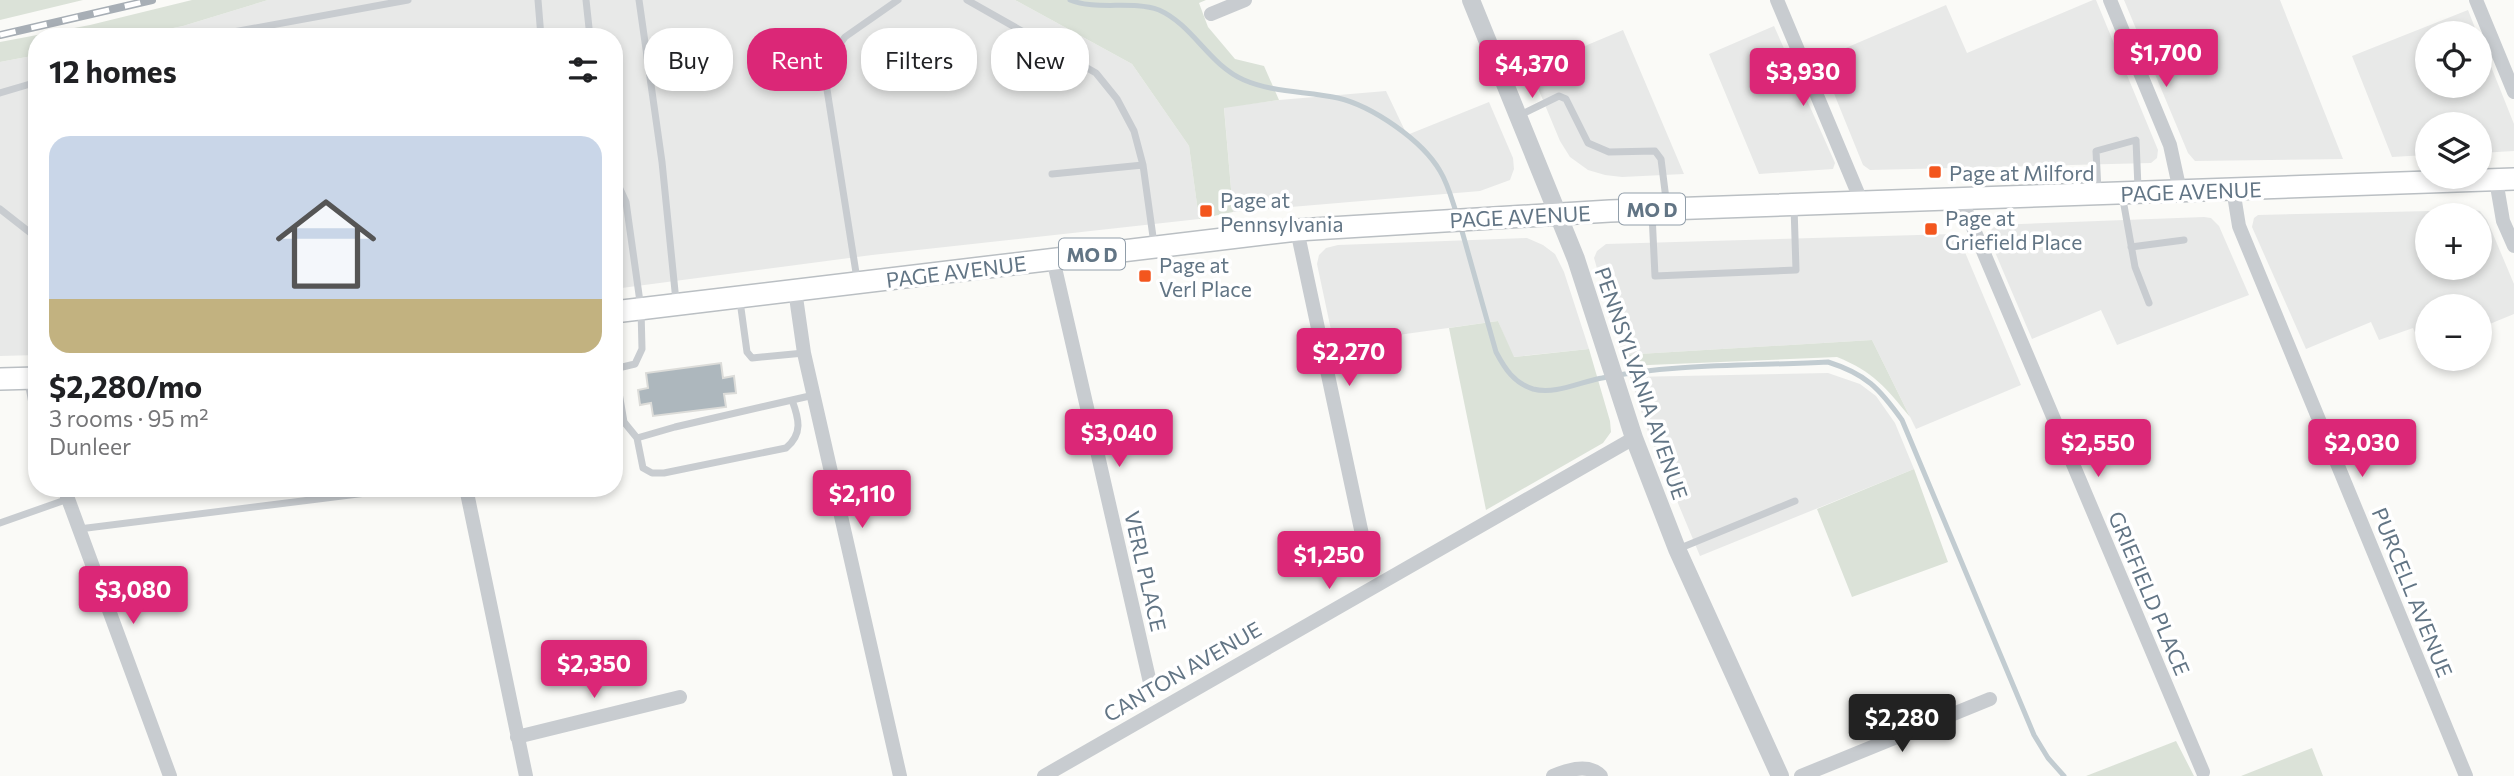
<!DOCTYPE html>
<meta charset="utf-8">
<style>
body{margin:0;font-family:Commissioner,sans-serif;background:#f6f6f6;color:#202124;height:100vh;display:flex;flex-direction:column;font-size:26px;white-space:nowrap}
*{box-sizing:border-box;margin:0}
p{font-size:23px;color:#757577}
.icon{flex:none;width:38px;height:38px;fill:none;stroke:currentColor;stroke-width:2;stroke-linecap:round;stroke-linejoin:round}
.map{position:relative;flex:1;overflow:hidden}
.panel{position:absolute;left:28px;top:28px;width:595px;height:469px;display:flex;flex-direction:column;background:#fff;border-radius:28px;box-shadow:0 4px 10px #0003}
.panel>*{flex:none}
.hud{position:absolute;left:644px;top:28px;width:665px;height:63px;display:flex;gap:14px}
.controls{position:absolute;left:2415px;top:21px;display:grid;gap:14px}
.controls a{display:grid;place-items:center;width:77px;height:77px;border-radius:50%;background:#fff;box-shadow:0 4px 10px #0003;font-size:35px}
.price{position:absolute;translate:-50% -60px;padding:0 16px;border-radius:7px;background:#db2777;color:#fff;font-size:23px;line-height:46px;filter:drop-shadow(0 2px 4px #0008)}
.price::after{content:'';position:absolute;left:50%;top:42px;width:21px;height:16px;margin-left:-10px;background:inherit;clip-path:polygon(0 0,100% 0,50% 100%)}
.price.current{background:#222;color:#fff}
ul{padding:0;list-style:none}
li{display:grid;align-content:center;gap:14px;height:371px;padding:0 21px}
li span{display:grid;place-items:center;height:217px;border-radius:21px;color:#555}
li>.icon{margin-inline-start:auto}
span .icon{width:126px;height:126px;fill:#fffc;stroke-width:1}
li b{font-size:30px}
h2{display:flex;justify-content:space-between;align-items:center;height:84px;padding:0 21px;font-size:30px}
.chip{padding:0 24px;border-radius:28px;background:#fff;box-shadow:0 4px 10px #0003;font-size:24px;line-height:63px}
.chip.current{background:#db2777;color:#fff}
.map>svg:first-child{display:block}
</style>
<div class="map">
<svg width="2514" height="776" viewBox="0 0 2514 776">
<rect width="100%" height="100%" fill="#fafaf7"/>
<!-- built -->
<path fill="#e8e9e8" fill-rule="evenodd" d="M268 0H1015L1132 64 1189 146 1199 219 872 255 614 289V37H129L183 26Z
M2093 0H2096L2158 150 2157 158 2151 163 1870 170 1863 165 1820 59 1946 5 1967 53Z
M2124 0H2280L2343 159 2195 161 2188 153Z
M2468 10 2477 33H2427V86H2480V39L2514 124V151L2480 153V124H2427V155L2392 157 2352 56Z
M1774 26 1835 163 1833 169 1759 174 1709 54Z
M1623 30 1684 174 1622 177 1605 175 1588 170 1570 157 1560 141 1530 69Z
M37 55V355L0 356V62Z
M1386 91 1407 135 1489 102 1513 158 1514 169 1510 180 1480 191 1233 212 1224 107 1279 100Z
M2475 210 2480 211 2487 220 2514 284V314L2480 328V306H2427V349L2423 351 2413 328 2379 340 2371 322 2306 349 2252 227 2254 218 2258 215ZM2427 215H2480V268H2427Z
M2204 217 2211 218 2219 226 2249 295 2117 345 2101 310 2032 339 1989 238 1991 230 1996 225Z
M1953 234 1959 238 2021 385 1916 429 1872 340 1622 355 1594 258 1597 251 1606 244Z
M1527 238 1543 245 1555 254 1564 272 1589 349 1513 357 1498 321 1334 344 1317 264 1319 255 1326 248 1338 245Z
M1828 373 1860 384 1876 396 1895 423 1914 469 1700 556 1647 429 1630 377Z"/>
<!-- green -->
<path fill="#dbe2d8" d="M0 0H83L0 20Z
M192 0H268L183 26 129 37H37V55L0 62V42L90 25Z
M1015 0H1206L1199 3 1208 27 1235 59 1264 66 1279 100 1224 108 1233 212 1199 219 1189 146 1132 64Z
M1498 321 1514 357 1589 349 1610 421 1611 432 1603 443 1486 510 1449 328Z
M1872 340 1910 417C1885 387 1874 372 1837 357L1625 366 1622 355Z
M1914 469 1948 562 1852 597 1817 509Z
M2176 741 2194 776H2086Z
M2312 748 2323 776H2241Z"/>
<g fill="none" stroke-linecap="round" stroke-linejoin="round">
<!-- stream -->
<path stroke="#c2ccd1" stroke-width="5" d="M1070 0C1097 11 1131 0 1159 10 1193 25 1209 65 1244 80 1274 93 1307 91 1338 98 1372 106 1422 140 1440 171 1448 184 1452 200 1457 215
M1460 224 1496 352C1505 369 1514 383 1533 389 1555 395 1580 382 1602 378 1673 363 1755 366 1828 362 1866 374 1879 388 1902 420L2034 735 2048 758 2064 776"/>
</g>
<!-- building -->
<path fill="#adb7bd" stroke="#dcdcd9" stroke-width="2" d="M721 363 723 378 734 376 736 393 724 394 726 407 653 416 651 403 640 405 638 390 648 388 646 373Z"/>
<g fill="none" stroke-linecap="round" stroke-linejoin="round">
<!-- primary casing -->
<g stroke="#babfc3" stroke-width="24">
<path id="primary" d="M614 312 1297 230 1610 211 2514 179
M0 379 37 378"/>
</g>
<!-- service -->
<path stroke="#c8ccd0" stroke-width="7" d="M538 0 541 37
M586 0 590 37
M639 0 662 162 676 301
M967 0 1096 73 1117 99 1134 131 1143 165 1052 174
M206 37 408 0
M0 93 37 82
M1518 116 1559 96 1566 99 1588 143 1609 152 1655 151 1661 159 1667 207
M1143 165 1154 244
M614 176 626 202 641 309 642 349 635 364 614 369
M2098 190 2096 151 2136 140 2138 188
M2122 194 2135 267 2149 303
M0 209 37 238
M1652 214 1655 276 1796 270 1794 206
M2131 247 2184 240
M857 279 825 77 832 55 845 37 898 0
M740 301 747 352 752 358 804 353
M615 369 624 422 637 438 643 468 652 473H664L786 448C803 434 799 419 792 400L675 427 637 438
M792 400 814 395
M0 523 68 499
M79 529 406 488
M1678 549 1795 501"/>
<!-- minor -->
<path stroke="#c8ccd0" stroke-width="14" d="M1777 0 1862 203
M2110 0 2170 145 2180 191
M2476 0 2514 92
M1211 14 1245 0
M2496 180 2503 221 2514 246
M2233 189 2239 226 2466 776
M1961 199 2203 772
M1297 230 1366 553
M1053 259 1151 687
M795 290 804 353 900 776
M31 378 37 412
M64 488 170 776
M466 488 526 776
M517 737 680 697
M1044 776 1634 438
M1553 776C1567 770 1589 763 1601 776
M1801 776 1990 699"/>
<!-- tertiary -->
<path stroke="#c8ccd0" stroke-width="18" d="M1471 0 1576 259 1634 438 1677 549 1780 776"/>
<!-- primary -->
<use href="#primary" stroke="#fff" stroke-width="21"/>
<!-- rail casing -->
<g stroke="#a7aeb5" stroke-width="8">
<path id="rail" d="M0 35 152 0"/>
</g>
<!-- rail -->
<use href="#rail" stroke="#fff" stroke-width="5" stroke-dasharray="16" stroke-linecap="butt"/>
</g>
<!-- markers -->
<g fill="#f3561e" stroke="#fff" stroke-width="2.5">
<rect x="1928" y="165" width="14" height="14" rx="3.5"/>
<rect x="1199" y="204" width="14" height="14" rx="3.5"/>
<rect x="1924" y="222" width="14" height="14" rx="3.5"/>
<rect x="1138" y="269" width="14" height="14" rx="3.5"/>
</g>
<g text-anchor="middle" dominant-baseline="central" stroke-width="7" stroke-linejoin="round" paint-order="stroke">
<!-- shield labels -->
<g fill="#fff" stroke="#919eaa" stroke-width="2">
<rect x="1619" y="193.5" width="66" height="31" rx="5"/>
<rect x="1059" y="238.5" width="66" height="31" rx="5"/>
</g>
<g font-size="19" font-weight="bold" fill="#627585">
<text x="1652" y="209">MO D</text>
<text x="1092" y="254">MO D</text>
</g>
<!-- poi labels -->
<g font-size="21" fill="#627585" stroke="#fff" text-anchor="start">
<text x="1949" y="172">Page at Milford</text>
<text x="1220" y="199">Page at<tspan x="1220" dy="24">Pennsylvania</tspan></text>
<text x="1945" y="217">Page at<tspan x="1945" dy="24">Griefield Place</tspan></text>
<text x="1159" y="264">Page at<tspan x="1159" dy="24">Verl Place</tspan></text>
</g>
<!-- street labels -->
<g font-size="21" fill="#627585" stroke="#fff">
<text transform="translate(2191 191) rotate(-2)">PAGE AVENUE</text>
<text transform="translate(1520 216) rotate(-3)">PAGE AVENUE</text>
<text transform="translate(956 271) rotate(-7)">PAGE AVENUE</text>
<text transform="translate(1642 383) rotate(71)">PENNSYLVANIA AVENUE</text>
<text transform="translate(1146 571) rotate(77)">VERL PLACE</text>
<text transform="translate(2413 592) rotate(68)">PURCELL AVENUE</text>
<text transform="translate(2150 593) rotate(67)">GRIEFIELD PLACE</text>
<text transform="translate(1182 671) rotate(-30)">CANTON AVENUE</text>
</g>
</g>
</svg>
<div class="controls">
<a><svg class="icon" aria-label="locate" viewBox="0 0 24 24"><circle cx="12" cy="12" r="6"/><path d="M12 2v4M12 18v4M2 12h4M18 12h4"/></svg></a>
<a><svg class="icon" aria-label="layers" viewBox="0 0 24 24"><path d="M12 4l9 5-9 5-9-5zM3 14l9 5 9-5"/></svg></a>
<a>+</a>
<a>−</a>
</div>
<b class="price" style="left:2166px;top:89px">$1,700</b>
<b class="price" style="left:1532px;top:100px">$4,370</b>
<b class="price" style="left:1803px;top:108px">$3,930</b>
<b class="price" style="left:1349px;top:388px">$2,270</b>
<b class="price" style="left:1119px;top:469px">$3,040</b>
<b class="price" style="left:2098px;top:479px">$2,550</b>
<b class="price" style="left:2362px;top:479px">$2,030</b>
<b class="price" style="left:862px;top:530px">$2,110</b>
<b class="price" style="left:1329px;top:591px">$1,250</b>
<b class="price" style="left:133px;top:626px">$3,080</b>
<b class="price" style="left:594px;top:700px">$2,350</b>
<b class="price current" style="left:1902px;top:754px">$2,280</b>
<div class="hud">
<a class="chip">Buy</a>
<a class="chip current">Rent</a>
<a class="chip">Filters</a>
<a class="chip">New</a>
</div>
<section class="panel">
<h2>12 homes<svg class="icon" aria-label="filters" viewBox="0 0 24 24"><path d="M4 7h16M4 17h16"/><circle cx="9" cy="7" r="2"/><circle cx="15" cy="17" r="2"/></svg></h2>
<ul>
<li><span style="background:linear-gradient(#c9d6e8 75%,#c2b280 0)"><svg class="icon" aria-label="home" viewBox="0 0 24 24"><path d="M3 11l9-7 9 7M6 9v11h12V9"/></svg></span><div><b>$2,280/mo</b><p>3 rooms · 95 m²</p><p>Dunleer</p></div></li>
</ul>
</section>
</div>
